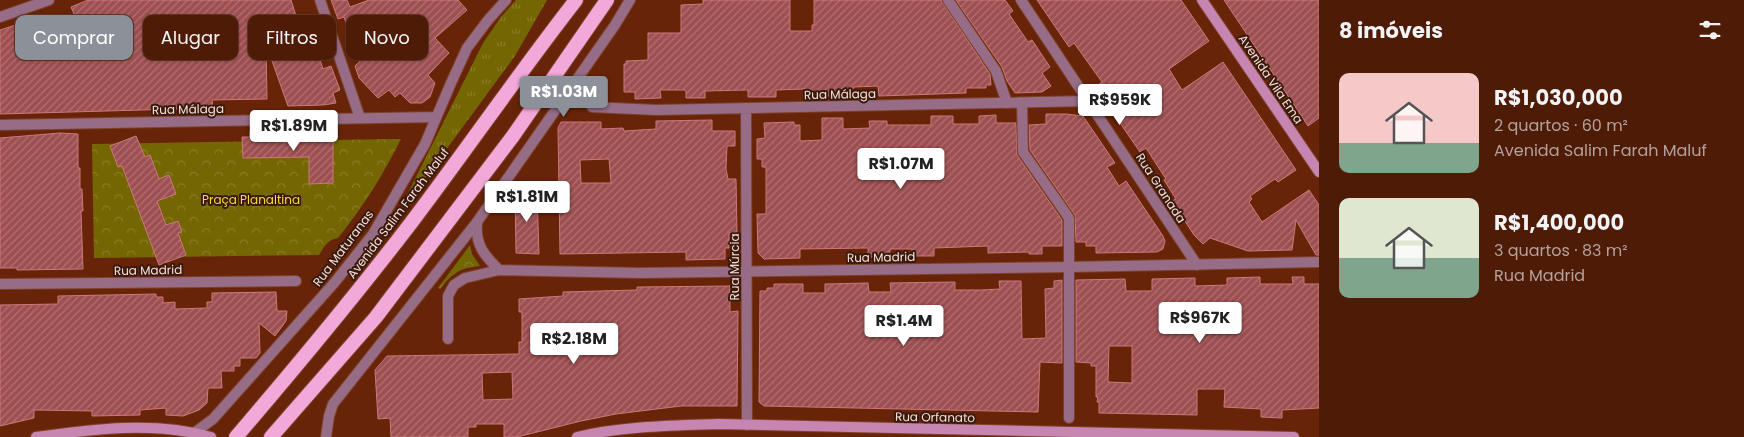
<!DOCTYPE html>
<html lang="pt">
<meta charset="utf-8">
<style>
body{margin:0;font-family:Poppins,sans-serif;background:#582814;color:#f1f3f6;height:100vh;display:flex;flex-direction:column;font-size:19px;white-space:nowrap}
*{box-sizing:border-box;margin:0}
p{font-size:16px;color:#b3a19b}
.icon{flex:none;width:28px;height:28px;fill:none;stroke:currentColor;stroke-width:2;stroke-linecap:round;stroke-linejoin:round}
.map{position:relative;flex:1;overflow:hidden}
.drawer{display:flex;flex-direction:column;background:#4e1b06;width:425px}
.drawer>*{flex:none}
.top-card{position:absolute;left:15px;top:15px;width:475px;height:45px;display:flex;gap:10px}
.price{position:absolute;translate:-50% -42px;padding:0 11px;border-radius:5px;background:#fff;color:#222;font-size:16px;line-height:32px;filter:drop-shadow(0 1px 2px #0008)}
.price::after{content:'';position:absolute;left:50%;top:30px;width:15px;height:11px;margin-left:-8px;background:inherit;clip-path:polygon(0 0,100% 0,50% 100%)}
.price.selected{background:#8c9099;color:#fff}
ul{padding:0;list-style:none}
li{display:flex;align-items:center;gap:15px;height:125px;padding:0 20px}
li span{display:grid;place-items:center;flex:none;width:140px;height:100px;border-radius:10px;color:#555}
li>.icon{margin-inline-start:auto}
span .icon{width:60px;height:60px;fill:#fffc;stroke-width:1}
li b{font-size:21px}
h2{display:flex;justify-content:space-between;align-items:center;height:60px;padding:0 20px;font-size:21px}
.chip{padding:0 18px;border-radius:10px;background:#4e1b06;box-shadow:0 1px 4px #0004,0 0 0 1px #653928;font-size:18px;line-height:45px}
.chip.selected{background:#8c9099;color:#fff}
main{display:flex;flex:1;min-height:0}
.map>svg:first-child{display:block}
</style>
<main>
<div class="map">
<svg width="1319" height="437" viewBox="0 0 1319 437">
<defs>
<pattern id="grass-tufts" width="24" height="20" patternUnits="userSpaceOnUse" patternTransform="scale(1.25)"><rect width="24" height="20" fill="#746703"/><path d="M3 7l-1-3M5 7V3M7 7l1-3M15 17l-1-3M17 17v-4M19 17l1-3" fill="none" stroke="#897c27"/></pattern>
<pattern id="forest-crowns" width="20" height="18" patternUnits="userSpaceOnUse" patternTransform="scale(1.25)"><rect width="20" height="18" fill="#746703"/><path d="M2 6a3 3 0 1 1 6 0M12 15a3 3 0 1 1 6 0" fill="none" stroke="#897c27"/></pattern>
<pattern id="building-hatch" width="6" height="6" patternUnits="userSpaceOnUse" patternTransform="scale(1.25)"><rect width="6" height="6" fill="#9e4f51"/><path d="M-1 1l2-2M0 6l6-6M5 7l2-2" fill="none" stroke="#b17071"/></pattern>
</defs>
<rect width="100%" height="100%" fill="#682408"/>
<!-- grass -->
<path fill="url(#grass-tufts)" d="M516 0H547L515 56 426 177 404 201 483 43 501 17Z"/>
<!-- forest -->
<path fill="url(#forest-crowns)" d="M395 139H401C383 175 363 207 338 238 328 239 324 247 319 255L94 258 92 144Z
M470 245 472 254 480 266C459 268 453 273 440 289L438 288Z"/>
<!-- building -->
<path fill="url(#building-hatch)" stroke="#cc797a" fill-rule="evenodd" d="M88 0H291L298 22 307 19 323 69 331 66 340 90 333 93 336 103 323 105 288 106 266 44 267 99 212 100 213 108 0 114V30L28 21 31 29 50 21 51 23 74 14 71 7Z
M331 0H347L350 7 369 0H458L467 10 435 38 449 53 428 75 435 83 430 97 422 103H410L400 93 395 97 389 90 378 98 359 78 355 66 360 61 344 17 338 19Z
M703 0H790V31H812V25H814V0H941L990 74 991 85H986V88H966V93L879 96 878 86 854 87V88L840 89V96H805V89L776 90V97H748V90L705 91V98H686V91L684 90H660L661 98 635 99V92H624V64H626V61L648 60V33H681V5L703 4Z
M956 0H1005L1013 11 1009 14 1028 42 1032 40 1050 67 1042 73 1051 86 1042 92 1015 93 1007 81 1002 67Z
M1037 0H1181L1209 41 1169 69 1182 90 1223 62 1296 170 1278 182 1275 179 1250 196 1252 199 1249 202 1262 222 1309 190 1319 205V255H1316L1296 220 1292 250 1248 251 1210 238 1203 244 1194 235 1172 201 1176 199 1164 180 1166 179 1153 159 1146 148 1140 152 1095 87 1102 82 1074 43 1069 47Z
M1224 0H1319V118L1308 126Z
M1046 114H1066L1083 116 1115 163 1107 167 1119 186 1126 181 1163 236 1165 241 1163 249 1157 252 1096 253V246H1086V242H1076L1075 215 1030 150 1029 125 1046 124Z
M996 115V123H1016L1017 155 1062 220V246H1042V254H1029V252L988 253V246L934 248V256H912V249H890V257H868V248L800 249V258L764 259 758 253 757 214H766V167H762V159H757V139L765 138 764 123 794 122V125H800V141L822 140V118H843V129L870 128 869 121H887V125H931V116H953V124H979V116Z
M712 120V131H735V146H727L726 169 728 179H736L737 233H729V248H725V259L686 260V252L560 254 558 128 561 122H601V129L623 128 624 131 656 129V121ZM609 159 611 183H581L580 160Z
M250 131H264V135H299V137L333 136V183L309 184V157L243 158 242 137H250Z
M60 133 78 134V168H80V189H82L83 211H81L83 269 17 270V268H0V138Z
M136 136 145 157 150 155 159 179 169 175 176 194 157 201 166 225 178 221 182 232 178 233 186 255 159 265 122 166 118 167 110 146Z
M537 192 539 254 516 253 515 193Z
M1260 277V284H1293L1292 277H1304V284H1319V408L1282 410V418L1261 417V409L1224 407 1225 389H1197V415L1099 413V402H1097L1098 397H1096V366H1091V363L1076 362V280L1125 279 1126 291H1152V279L1195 278V286L1227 285V278ZM1109 346H1132V383L1108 382Z
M1062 280V363L1040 362 1038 412 764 406 759 402 760 291H767V288H774V284H803V293H825V284L868 283 869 292H891L890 283 955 282V290H981L1000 289 999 281H1021L1022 339 1046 338 1045 289 1054 288V281Z
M730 286V312L738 311 737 406H681L616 414 581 421 517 437H504V424H476V427H468V437H391L390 418 378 419 375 370 387 356 519 354V342H522V312H519V299L563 296V292L637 290V287ZM512 372 513 399 483 400 482 373Z
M276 292 277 311H287L286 321 275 336 259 323 260 353 256 358H240V366H234V371H221L222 388H208L207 403 199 410 183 416 166 415V408L140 410V415L92 416V411L34 410V418L0 426V305L58 304V296L156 294V297H163V303L175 302V309L207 308V302H212V293Z"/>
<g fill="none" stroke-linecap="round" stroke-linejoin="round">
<!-- pedestrian casing -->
<g stroke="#7f4229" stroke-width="12">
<path id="pedestrian" d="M948 0 996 71 1007 103
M1022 103 1023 152 1069 218V418"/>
</g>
<!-- minor casing -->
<g stroke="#7f4229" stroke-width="12">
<path id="minor" d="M320 0 360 118
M1021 0 1197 265
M0 17 49 0
M592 107 656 110 1089 101
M746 108 747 425
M0 125 436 117
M477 222C475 245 484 255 499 270
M0 284 296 281
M448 339V296L454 285 465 278 499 270 641 273 1069 267 1319 262
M194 433 213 419 335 282 373 234 425 144 451 83 467 48 488 20 506 0"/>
</g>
<!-- tertiary casing -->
<g stroke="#7f4229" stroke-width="12">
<path id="tertiary" d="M326 437 329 416 333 404 477 222 615 25 630 0"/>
</g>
<!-- secondary casing -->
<g stroke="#7f4229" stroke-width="12">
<path id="secondary" d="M1202 0 1319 172
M36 437C94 429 154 421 211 437
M577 437C622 426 671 426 718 424L1294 437"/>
</g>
<!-- trunk casing -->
<g stroke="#7f4229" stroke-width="16">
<path id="trunk" d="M236 437C296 367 355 296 411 223 467 149 519 73 576 0
M271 437 376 317 513 136 607 0"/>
</g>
<!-- pedestrian -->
<use href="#pedestrian" stroke="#966c87" stroke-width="10"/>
<!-- minor -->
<use href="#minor" stroke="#966c87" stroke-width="10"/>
<!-- tertiary -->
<use href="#tertiary" stroke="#966c87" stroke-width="10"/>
<!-- secondary -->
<use href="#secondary" stroke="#c785b1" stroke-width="10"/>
<!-- trunk -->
<use href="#trunk" stroke="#f2a9d9" stroke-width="14"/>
</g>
<g text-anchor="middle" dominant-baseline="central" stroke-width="4" stroke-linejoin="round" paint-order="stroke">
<!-- street labels -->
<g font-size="12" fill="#f9dfd6" stroke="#391a0f">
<text transform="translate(1271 79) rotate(56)">Avenida Vila Ema</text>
<text transform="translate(840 94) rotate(-1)">Rua Málaga</text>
<text transform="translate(188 109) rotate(-1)">Rua Málaga</text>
<text transform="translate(1161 188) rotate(57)">Rua Granada</text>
<text transform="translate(398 213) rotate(-53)">Avenida Salim Farah Maluf</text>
<text transform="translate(343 248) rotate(-53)">Rua Maturanas</text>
<text transform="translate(881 257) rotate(-1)">Rua Madrid</text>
<text transform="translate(734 267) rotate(-90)">Rua Múrcia</text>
<text transform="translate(148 270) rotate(-1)">Rua Madrid</text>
<text transform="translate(935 417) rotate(1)">Rua Orfanato</text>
</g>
<!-- park labels -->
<g font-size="12" fill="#f7dd33" stroke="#391a0f">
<text x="251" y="199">Praça Planaltina</text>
</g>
</g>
</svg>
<b class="price selected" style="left:564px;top:118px">R$1.03M</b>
<b class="price" style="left:1120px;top:126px">R$959K</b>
<b class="price" style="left:294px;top:152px">R$1.89M</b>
<b class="price" style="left:901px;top:190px">R$1.07M</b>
<b class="price" style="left:527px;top:223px">R$1.81M</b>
<b class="price" style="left:1200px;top:344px">R$967K</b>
<b class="price" style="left:904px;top:347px">R$1.4M</b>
<b class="price" style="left:574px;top:365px">R$2.18M</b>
<div class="top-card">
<a class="chip selected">Comprar</a>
<a class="chip">Alugar</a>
<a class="chip">Filtros</a>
<a class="chip">Novo</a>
</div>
</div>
<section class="drawer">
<h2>8 imóveis<svg class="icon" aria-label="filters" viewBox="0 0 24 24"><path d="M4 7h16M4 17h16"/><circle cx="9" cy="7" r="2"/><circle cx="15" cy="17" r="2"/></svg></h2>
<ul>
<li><span style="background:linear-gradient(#f6c9c9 70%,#7fa58c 0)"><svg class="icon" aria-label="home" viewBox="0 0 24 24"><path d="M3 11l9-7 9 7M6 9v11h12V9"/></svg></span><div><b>R$1,030,000</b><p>2 quartos · 60 m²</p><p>Avenida Salim Farah Maluf</p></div></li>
<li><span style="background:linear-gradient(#dfe7d0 60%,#7fa58c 0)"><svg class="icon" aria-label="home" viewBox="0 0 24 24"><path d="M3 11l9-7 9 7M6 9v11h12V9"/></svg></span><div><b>R$1,400,000</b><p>3 quartos · 83 m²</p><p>Rua Madrid</p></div></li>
</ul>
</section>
</main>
